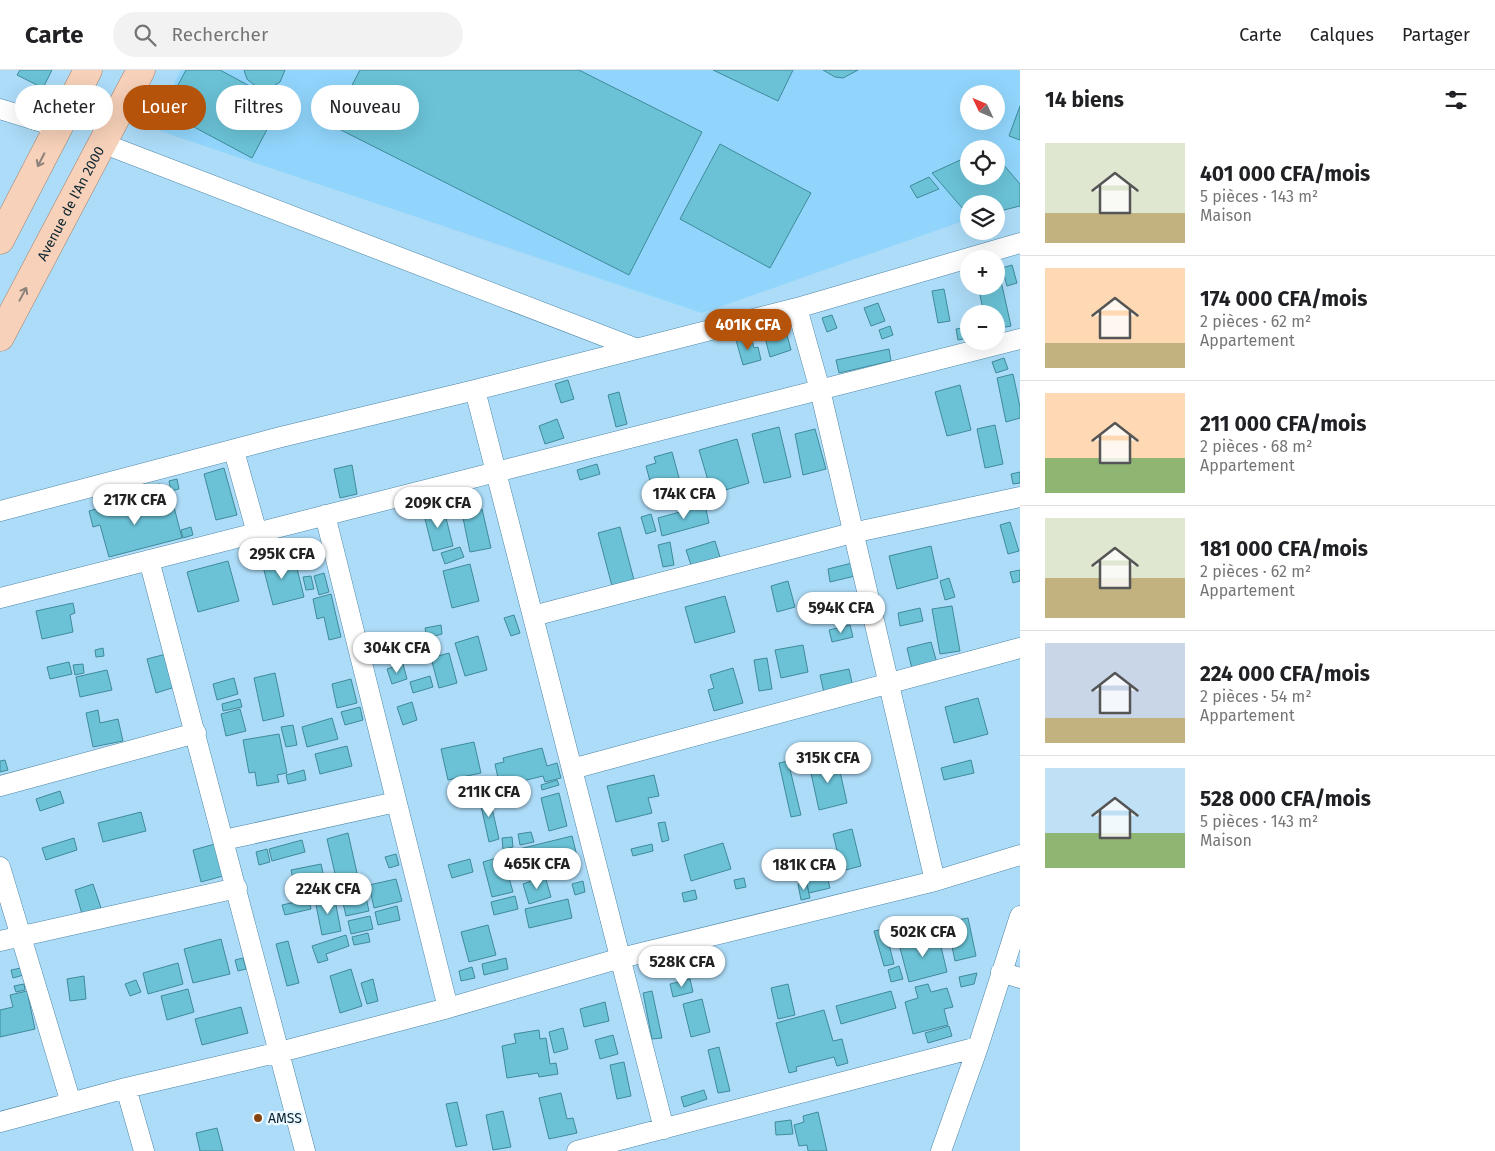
<!DOCTYPE html>
<html lang="fr">
<meta charset="utf-8">
<style>
body{margin:0;font-family:"Fira Sans",sans-serif;background:#f2f2f2;color:#202124;height:100vh;display:flex;flex-direction:column;font-size:19px;white-space:nowrap}
*{box-sizing:border-box;margin:0}
p{font-size:16px;color:#757577}
.icon{flex:none;width:28px;height:28px;fill:none;stroke:currentColor;stroke-width:2;stroke-linecap:round;stroke-linejoin:round}
.map{position:relative;flex:1;overflow:hidden}
.side{display:flex;flex-direction:column;background:#fff;width:475px}
.side>*{flex:none}
.guide{position:absolute;left:15px;top:15px;width:475px;height:45px;display:flex;gap:10px}
.needle{width:32px;rotate:314deg}
.buttons{position:absolute;left:960px;top:15px;display:grid;gap:10px}
.buttons a{display:grid;place-items:center;width:45px;height:45px;border-radius:50%;background:#fff;box-shadow:0 5px 20px #0002;font-size:25px}
.price{position:absolute;translate:-50% -42px;padding:0 11px;border-radius:18px;background:#fff;color:#222;font-size:16px;line-height:32px;filter:drop-shadow(0 1px 2px #0008)}
.price::after{content:'';position:absolute;left:50%;top:30px;width:15px;height:11px;margin-left:-8px;background:inherit;clip-path:polygon(0 0,100% 0,50% 100%)}
.price.on{background:#b45309;color:#fff}
ul{padding:0;list-style:none}
li{display:flex;align-items:center;gap:15px;height:125px;padding:0 25px}
li+li{border-top:1px solid #e0e0e0}
li span{display:grid;place-items:center;flex:none;width:140px;height:100px;border-radius:0px;color:#555}
li>.icon{margin-inline-start:auto}
span .icon{width:60px;height:60px;fill:#fffc;stroke-width:1}
li b{font-size:21px}
h2{display:flex;justify-content:space-between;align-items:center;height:60px;padding:0 25px;font-size:21px}
.chip{padding:0 18px;border-radius:22px;background:#fff;box-shadow:0 5px 20px #0002;font-size:18px;line-height:45px}
.chip.on{background:#b45309;color:#fff}
header{display:flex;align-items:center;gap:30px;box-sizing:border-box;height:70px;padding:0 25px;background:#fff;border-bottom:1px solid #e0e0e0}
header strong{font-size:24px}
nav{display:flex;gap:28px;margin-inline-start:auto;font-size:18px}
.search{width:350px;height:45px;background:#f2f2f2;display:flex;align-items:center;gap:12px;box-sizing:border-box;padding:0 18px;border-radius:28px;color:#757577;font-size:19px}
main{display:flex;flex:1;min-height:0}
.map>svg:first-child{display:block}
</style>
<header>
<strong>Carte</strong>
<div class="search"><svg class="icon" aria-label="search" viewBox="0 0 24 24"><circle cx="10" cy="10" r="6"/><path d="M15 15l6 6"/></svg>Rechercher</div>
<nav><a>Carte</a><a>Calques</a><a>Partager</a></nav>
</header>
<main>
<div class="map">
<svg width="1020" height="1081" viewBox="0 0 1020 1081">
<rect width="100%" height="100%" fill="#addcf8"/>
<!-- built -->
<path fill="#91d5fc" fill-rule="evenodd" d="M181 0H1020V136L969 134V149L702 243 151 58ZM969 24H996V51H969ZM969 79H996V106H969Z"/>
<!-- building -->
<path fill="#6bc2d6" stroke="#3f8a9a" d="M20 0H52L43 18 17 5Z
M186 0H220L281 33 252 88 164 41Z
M244 0H285L280 12 272 17 263 18 254 15 247 9Z
M360 0H579L702 62 629 205 331 55Z
M713 0H793L778 31Z
M823 0H858L843 8 835 7Z
M1020 36V70L1009 66Z
M720 74 811 123 770 198 680 149Z
M969 86V106H996V86L1020 114V136L996 142V134H969V146L932 103Z
M929 107 939 119 917 128 910 116Z
M1012 195 1017 213 1007 216 1002 198Z
M969 205V216H968L965 206Z
M1001 211 1011 256 996 259V244H984L978 216H996V212Z
M944 219 950 251 938 253 932 221Z
M878 233 885 251 871 256 864 238Z
M832 245 837 258 827 262 822 248Z
M784 254 791 280 770 287 763 260Z
M890 256 893 265 882 269 879 260Z
M969 257V268L958 270 956 259Z
M751 266 754 278 758 277 761 290 743 295 736 270Z
M889 279 891 291 839 303 836 290Z
M1004 288 1008 299 996 303 992 292Z
M1013 304 1020 337V348L1006 352 997 308Z
M568 310 574 329 561 333 555 314Z
M960 315 971 360 947 366 935 322Z
M619 322 627 354 616 357 608 325Z
M557 349 564 368 545 374 539 356Z
M995 355 1003 394 985 398 977 359Z
M779 357 791 407 764 413 752 364Z
M815 359 826 399 803 405 795 364Z
M737 369 749 413 712 424 699 380Z
M672 382 684 426 656 434 646 396 656 393 654 387Z
M597 394 600 404 580 410 577 400Z
M352 395 357 424 340 428 334 399Z
M224 398 237 445 216 450 204 404Z
M1020 402V413L1013 414 1011 404Z
M177 409 179 419 171 421 169 411Z
M160 414 163 423 154 425 152 416Z
M142 426 147 444 174 437 182 468 109 487 100 455 93 457 89 441Z
M705 435 709 453 662 466 658 448Z
M443 436 453 476 433 481 423 441Z
M482 439 491 478 470 482 462 443Z
M651 444 656 461 646 464 641 447Z
M1010 452 1019 481 1008 484 1000 455Z
M191 457 193 465 183 468 181 460Z
M620 457 634 510 612 516 598 463Z
M309 469 314 487 305 490 300 471Z
M715 471 720 487 691 495 686 480Z
M670 472 674 495 663 497 658 475Z
M931 476 938 508 897 519 889 486Z
M460 477 464 487 445 494 441 483Z
M270 483 273 496 295 490 304 527 273 535 260 485Z
M228 491 239 531 198 542 187 502Z
M852 493 855 506 830 512 828 499Z
M470 494 479 531 452 538 443 501Z
M1020 500V511L1013 513 1010 502Z
M324 503 329 522 319 525 314 506Z
M311 506 314 519 306 520 303 507Z
M949 508 955 527 945 530 940 511Z
M788 511 795 537 777 542 771 516Z
M331 524 341 567 329 570 324 547 317 549 313 529Z
M725 526 735 562 695 573 685 537Z
M73 533 75 543 70 545 73 562 42 569 36 541Z
M952 536 960 581 940 584 932 539Z
M920 538 923 551 900 556 898 543Z
M514 545 520 563 511 566 504 548Z
M441 555 442 564 427 568 425 558Z
M850 555 853 567 832 572 829 560Z
M478 566 487 600 465 606 455 573Z
M405 567 409 586 388 591 384 572Z
M931 572 937 593 912 599 907 578Z
M803 575 808 602 781 608 775 580Z
M103 578 104 586 96 587 95 580Z
M449 583 457 613 439 618 431 588Z
M166 584 175 617 156 623 147 589Z
M767 588 772 619 759 621 754 590Z
M69 592 72 604 50 609 47 597Z
M83 594 84 603 75 605 73 595Z
M403 594 407 609 392 614 387 599Z
M733 598 743 633 714 641 708 620 714 618 710 605Z
M849 599 853 617 824 623 820 605Z
M107 600 112 620 80 627 76 607Z
M275 603 284 646 263 651 254 608Z
M430 606 433 617 413 623 410 612Z
M234 608 238 624 217 630 213 614Z
M351 609 357 633 337 638 332 614Z
M978 628 988 664 954 673 945 637Z
M240 629 242 637 223 641 222 634Z
M412 632 417 650 403 655 397 637Z
M360 637 363 650 345 655 341 642Z
M240 639 246 661 226 666 221 644Z
M98 640 100 653 118 649 123 671 93 677 86 643Z
M332 648 338 669 307 677 302 657Z
M293 655 297 675 286 677 281 657Z
M279 664 287 703 277 705 279 712 257 716 255 702 249 703 243 670Z
M474 672 481 703 448 710 441 679Z
M347 676 352 696 320 704 315 684Z
M542 678 547 696 557 693 561 708 545 712 543 706 506 715 504 706 498 708 495 694 504 692 503 688Z
M837 688 847 733 819 740 809 694Z
M5 690 8 700 0 702V691Z
M971 690 974 703 944 710 941 698Z
M788 691 801 745 791 747 779 693Z
M304 700 306 710 288 714 286 705Z
M654 705 659 726 648 728 652 743 616 752 607 716Z
M557 710 559 715 542 720 541 715Z
M60 721 64 733 40 741 36 729Z
M559 723 567 756 549 761 541 728Z
M489 725 499 769 489 772 479 727Z
M141 742 146 761 103 772 98 753Z
M665 752 669 770 662 772 658 753Z
M852 759 861 796 842 801 833 764Z
M531 762 534 772 520 775 518 764Z
M348 763 357 803 336 808 327 769Z
M572 766 577 786 524 799 519 779Z
M512 767 513 777 503 779 502 768Z
M74 768 77 780 46 790 42 778Z
M302 770 305 782 272 791 269 779Z
M723 773 731 799 691 811 684 785Z
M215 774 223 806 201 812 193 780Z
M652 774 653 781 633 786 631 779Z
M267 779 270 792 259 795 256 782Z
M396 784 399 795 389 798 385 787Z
M503 786 513 822 492 827 483 792Z
M813 787 818 807 827 805 830 818 809 823 802 790Z
M470 789 473 802 452 808 448 795Z
M321 794 327 821 297 828 291 800Z
M545 806 551 827 529 834 523 814Z
M744 808 746 817 736 819 734 810Z
M396 809 402 831 374 838 369 815Z
M583 811 585 822 575 825 572 814Z
M806 811 810 828 801 830 798 814Z
M93 814 101 838 82 844 75 820Z
M364 819 369 841 346 846 341 824Z
M695 820 697 829 684 832 682 823Z
M334 825 341 861 322 865 315 830Z
M515 826 518 839 494 845 491 832Z
M309 829 311 839 285 845 282 835Z
M568 829 572 848 529 858 525 839Z
M397 836 400 850 378 855 375 842Z
M370 846 373 859 351 864 348 851Z
M968 848 976 886 955 891 947 852Z
M488 855 496 885 469 892 461 862Z
M885 859 894 894 884 896 874 861Z
M368 863 370 872 354 875 352 867Z
M938 864 947 902 909 912 899 874Z
M346 865 349 876 326 884 328 890 318 893 312 876Z
M221 869 230 904 193 913 184 879Z
M288 871 299 913 287 916 276 874Z
M243 888 246 899 238 901 235 890Z
M506 888 508 899 484 905 482 894Z
M178 893 183 914 148 924 143 903Z
M899 896 903 909 891 912 888 900Z
M26 897 27 904 13 908 11 900Z
M472 897 475 908 461 911 459 901Z
M351 899 362 936 340 943 330 906Z
M977 903 974 914 961 917 959 907Z
M84 906 86 929 70 931 67 909Z
M373 909 378 931 367 934 361 913Z
M690 909 693 922 673 927 670 914Z
M136 910 141 922 130 926 125 914Z
M24 914 25 920 16 922 14 916Z
M788 914 795 945 778 949 771 918Z
M928 914 931 922 947 918 953 937 944 939 948 955 913 964 905 932 918 928 915 917Z
M188 919 194 942 167 950 161 926Z
M27 921 35 959 0 967V940L13 937 10 925Z
M652 921 662 968 652 969 643 923Z
M891 921 896 938 841 954 836 936Z
M702 929 710 962 691 967 683 934Z
M605 932 609 951 584 957 580 939Z
M241 937 248 963 202 975 195 949Z
M824 940 833 971 842 969 848 993 837 996 834 987 796 997 797 1001 789 1003 776 953Z
M949 956 952 966 928 973 925 963Z
M563 958 568 979 554 983 549 962Z
M539 960 540 969 546 968 550 994 556 993 558 1004 539 1007 538 1003 507 1008 502 976 516 973 514 964Z
M613 965 618 984 600 989 595 970Z
M719 977 730 1021 718 1023 708 980Z
M624 992 631 1026 617 1029 610 995Z
M704 1020 707 1029 684 1037 681 1027Z
M561 1023 567 1049 573 1048 577 1063 549 1069 539 1028Z
M457 1032 467 1075 456 1077 446 1034Z
M503 1041 511 1077 493 1080 486 1045Z
M818 1042 827 1081H808L807 1075 799 1076 794 1055 804 1052 803 1046Z
M791 1050 793 1064 776 1065 775 1052Z
M217 1058 223 1081H200L196 1063Z"/>
<g fill="none" stroke-linecap="round" stroke-linejoin="round">
<!-- minor casing -->
<g stroke="#4d86a6" stroke-width="21">
<path id="minor" d="M0 39 58 57
M102 73 635 278
M797 238 820 320 935 811
M475 320 664 1059
M234 381 257 463
M0 441 281 367 475 320 797 238 1020 173
M325 445 448 938
M149 490 305 1081
M0 528 1020 269
M533 546 852 463 1020 427
M572 699 1020 578
M0 716 196 663
M224 770 396 732
M0 797 71 1033
M0 871 237 818
M1001 902 1020 908
M126 1018 144 1081
M0 1052 126 1018 280 982 448 938 621 888 935 811 1020 785
M577 1081 978 977
M941 1081 978 977 1020 846"/>
</g>
<!-- primary casing -->
<g stroke="#a0806b" stroke-width="29">
<g id="primary">
<path d="M0 170 88 0"/>
<path id="s1" d="M0 267 141 0"/>
</g>
</g>
<!-- minor -->
<use href="#minor" stroke="#fff" stroke-width="20"/>
<!-- primary -->
<use href="#primary" stroke="#f7d1b9" stroke-width="28"/>
</g>
<!-- one-way arrows -->
<defs><path id="oneway-shaft" d="M-6 0H5M1.5-3L5.5 0L1.5 3" fill="none" stroke-width="1.6" stroke-linecap="round" stroke-linejoin="round" transform="scale(1.25)"/></defs>
<g stroke="#8c827b">
<use href="#oneway-shaft" transform="translate(41 90) rotate(117)"/>
<use href="#oneway-shaft" transform="translate(23 224) rotate(-62)"/>
</g>
<!-- markers -->
<circle fill="#86450f" stroke="#ecf8ff" stroke-width="2" cx="258" cy="1048" r="5"/>
<g text-anchor="middle" dominant-baseline="central" stroke-width="4.5" stroke-linejoin="round" paint-order="stroke">
<!-- street labels -->
<g font-size="14" fill="#09222f" stroke="#ecf8ff">
<text stroke="none"><textPath href="#s1" startOffset="151">Avenue de l'An 2000</textPath></text>
</g>
<!-- poi labels -->
<g font-size="14" fill="#09222f" stroke="#ecf8ff" text-anchor="start">
<text x="268" y="1048">AMSS</text>
</g>
</g>
</svg>
<div class="buttons">
<a><svg class="needle" viewBox="-14 -14 28 28"><path d="M0-13l5 13h-10z" fill="#e53935"/><path d="M0 13l5-13h-10z" fill="#757577"/></svg></a>
<a><svg class="icon" aria-label="locate" viewBox="0 0 24 24"><circle cx="12" cy="12" r="6"/><path d="M12 2v4M12 18v4M2 12h4M18 12h4"/></svg></a>
<a><svg class="icon" aria-label="layers" viewBox="0 0 24 24"><path d="M12 4l9 5-9 5-9-5zM3 14l9 5 9-5"/></svg></a>
<a>+</a>
<a>−</a>
</div>
<b class="price on" style="left:748px;top:281px">401K CFA</b>
<b class="price" style="left:684px;top:450px">174K CFA</b>
<b class="price" style="left:135px;top:456px">217K CFA</b>
<b class="price" style="left:438px;top:459px">209K CFA</b>
<b class="price" style="left:282px;top:510px">295K CFA</b>
<b class="price" style="left:841px;top:564px">594K CFA</b>
<b class="price" style="left:397px;top:604px">304K CFA</b>
<b class="price" style="left:828px;top:714px">315K CFA</b>
<b class="price" style="left:489px;top:748px">211K CFA</b>
<b class="price" style="left:537px;top:820px">465K CFA</b>
<b class="price" style="left:804px;top:821px">181K CFA</b>
<b class="price" style="left:328px;top:845px">224K CFA</b>
<b class="price" style="left:923px;top:888px">502K CFA</b>
<b class="price" style="left:682px;top:918px">528K CFA</b>
<div class="guide">
<a class="chip">Acheter</a>
<a class="chip on">Louer</a>
<a class="chip">Filtres</a>
<a class="chip">Nouveau</a>
</div>
</div>
<section class="side">
<h2>14 biens<svg class="icon" aria-label="filters" viewBox="0 0 24 24"><path d="M4 7h16M4 17h16"/><circle cx="9" cy="7" r="2"/><circle cx="15" cy="17" r="2"/></svg></h2>
<ul>
<li><span style="background:linear-gradient(#dfe7d0 70%,#c2b280 0)"><svg class="icon" aria-label="home" viewBox="0 0 24 24"><path d="M3 11l9-7 9 7M6 9v11h12V9"/></svg></span><div><b>401 000 CFA/mois</b><p>5 pièces · 143 m²</p><p>Maison</p></div></li>
<li><span style="background:linear-gradient(#ffd9b3 75%,#c2b280 0)"><svg class="icon" aria-label="home" viewBox="0 0 24 24"><path d="M3 11l9-7 9 7M6 9v11h12V9"/></svg></span><div><b>174 000 CFA/mois</b><p>2 pièces · 62 m²</p><p>Appartement</p></div></li>
<li><span style="background:linear-gradient(#ffd9b3 65%,#8fb573 0)"><svg class="icon" aria-label="home" viewBox="0 0 24 24"><path d="M3 11l9-7 9 7M6 9v11h12V9"/></svg></span><div><b>211 000 CFA/mois</b><p>2 pièces · 68 m²</p><p>Appartement</p></div></li>
<li><span style="background:linear-gradient(#dfe7d0 60%,#c2b280 0)"><svg class="icon" aria-label="home" viewBox="0 0 24 24"><path d="M3 11l9-7 9 7M6 9v11h12V9"/></svg></span><div><b>181 000 CFA/mois</b><p>2 pièces · 62 m²</p><p>Appartement</p></div></li>
<li><span style="background:linear-gradient(#c9d6e8 75%,#c2b280 0)"><svg class="icon" aria-label="home" viewBox="0 0 24 24"><path d="M3 11l9-7 9 7M6 9v11h12V9"/></svg></span><div><b>224 000 CFA/mois</b><p>2 pièces · 54 m²</p><p>Appartement</p></div></li>
<li><span style="background:linear-gradient(#bfe0f5 65%,#8fb573 0)"><svg class="icon" aria-label="home" viewBox="0 0 24 24"><path d="M3 11l9-7 9 7M6 9v11h12V9"/></svg></span><div><b>528 000 CFA/mois</b><p>5 pièces · 143 m²</p><p>Maison</p></div></li>
</ul>
</section>
</main>
